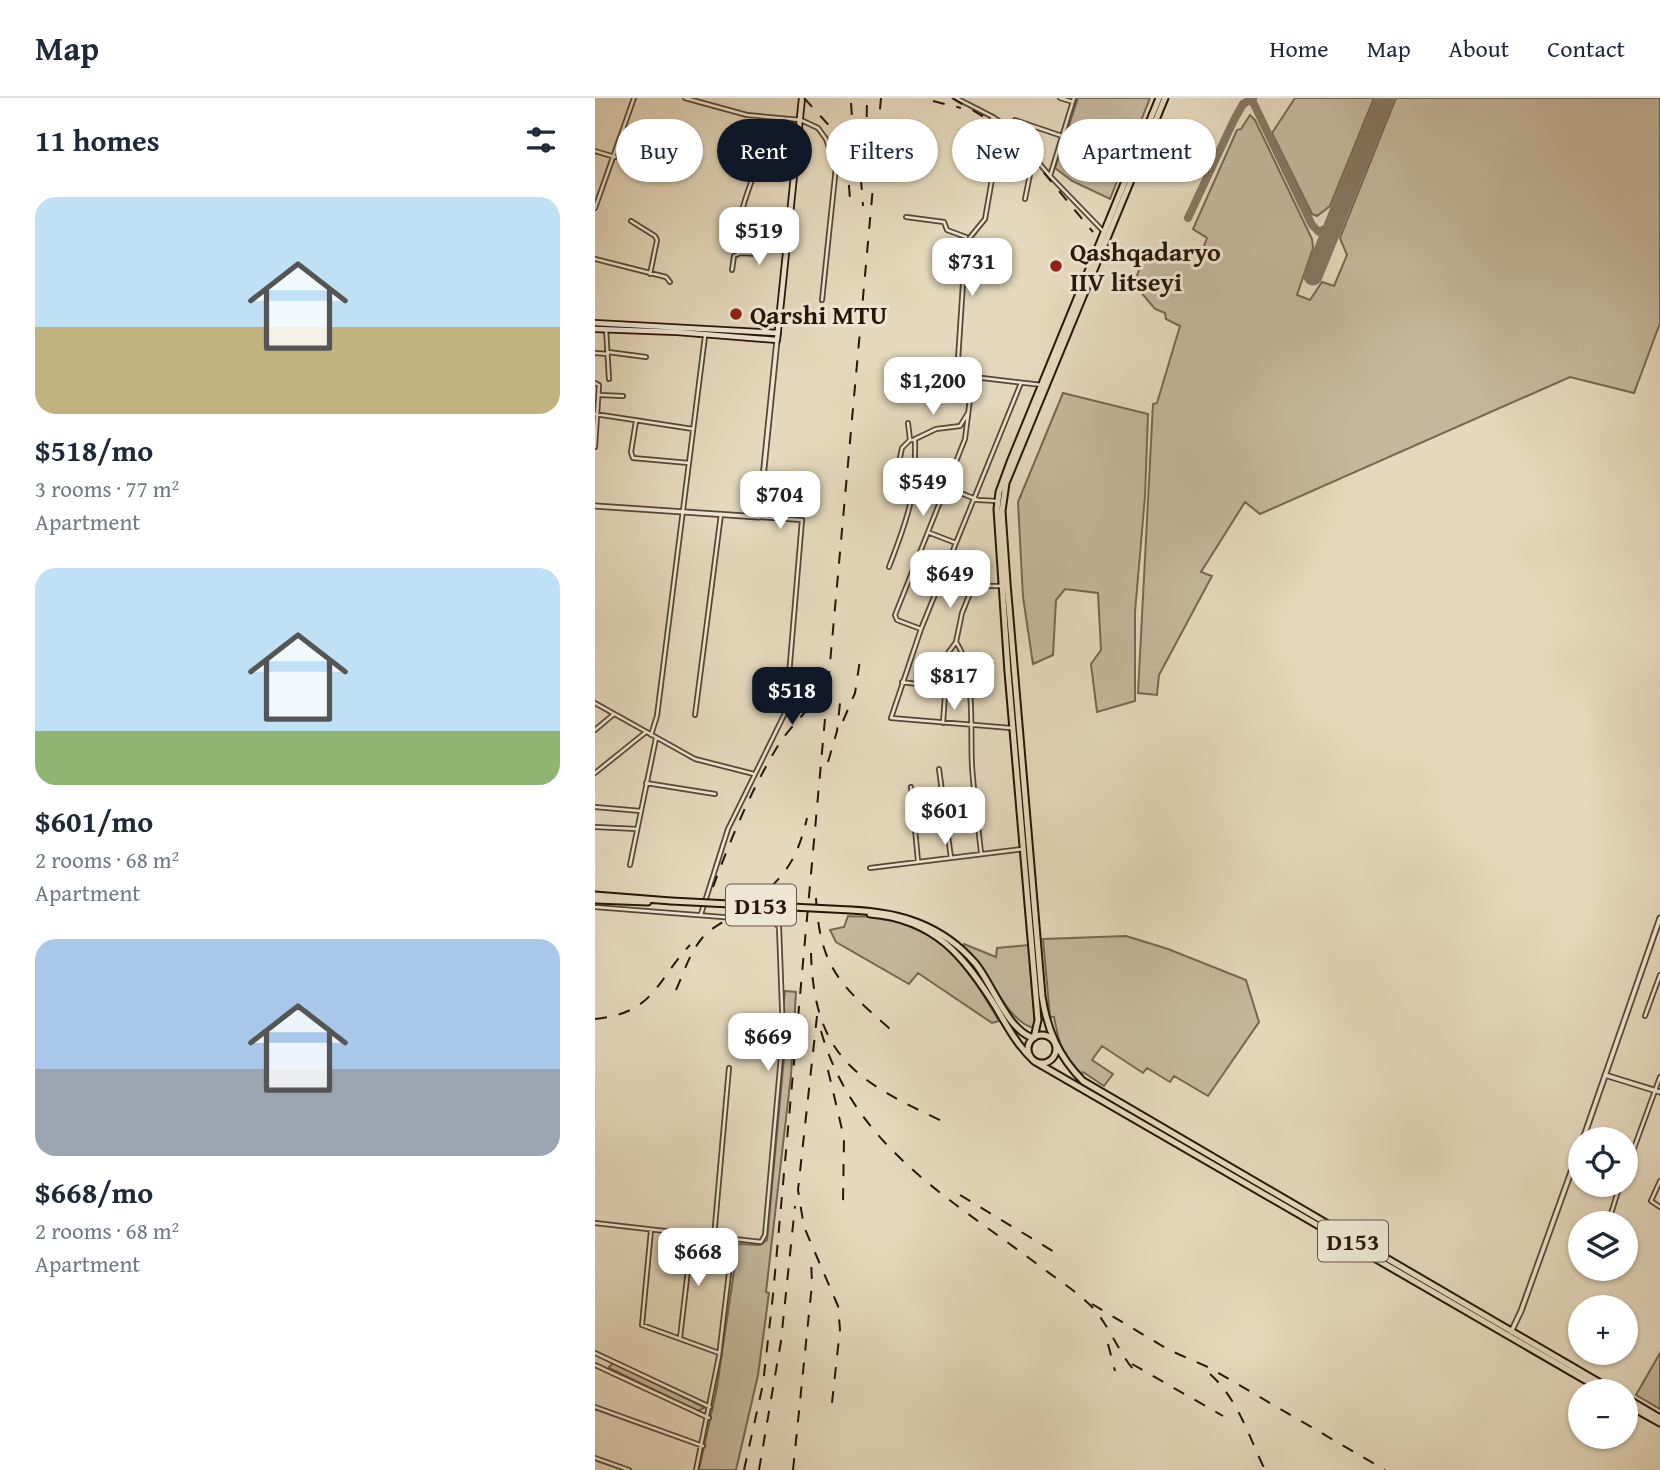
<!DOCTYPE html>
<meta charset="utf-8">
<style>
body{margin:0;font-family:"Gentium Book Plus",serif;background:#f6f6f7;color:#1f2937;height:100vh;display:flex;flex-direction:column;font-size:26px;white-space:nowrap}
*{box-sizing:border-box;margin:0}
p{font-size:23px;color:#747a83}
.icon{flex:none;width:38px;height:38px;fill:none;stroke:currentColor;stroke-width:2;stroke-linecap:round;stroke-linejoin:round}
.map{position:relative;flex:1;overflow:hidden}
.details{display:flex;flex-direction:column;background:#fff;width:595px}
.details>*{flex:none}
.top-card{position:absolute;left:21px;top:21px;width:665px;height:63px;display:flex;gap:14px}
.buttons{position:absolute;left:973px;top:1029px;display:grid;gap:14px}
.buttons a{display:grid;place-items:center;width:70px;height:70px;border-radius:50%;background:#fff;box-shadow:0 2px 5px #0004;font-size:35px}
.price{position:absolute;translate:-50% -60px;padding:0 16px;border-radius:14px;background:#fff;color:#222;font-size:23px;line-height:46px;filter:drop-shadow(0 2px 4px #0008)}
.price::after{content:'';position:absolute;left:50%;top:42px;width:21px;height:16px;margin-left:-10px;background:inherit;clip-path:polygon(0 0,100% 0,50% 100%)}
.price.on{background:#111827;color:#fff}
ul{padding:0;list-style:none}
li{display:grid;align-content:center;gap:14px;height:371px;padding:0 35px}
li span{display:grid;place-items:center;height:217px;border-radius:21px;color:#555}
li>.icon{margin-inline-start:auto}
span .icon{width:126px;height:126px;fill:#fffc;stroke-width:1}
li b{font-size:30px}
h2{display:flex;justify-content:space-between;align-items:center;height:84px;padding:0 35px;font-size:30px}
.tag{padding:0 24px;border-radius:32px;background:#fff;box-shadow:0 2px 5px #0004;font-size:24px;line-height:63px}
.tag.on{background:#111827;color:#fff}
header{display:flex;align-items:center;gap:42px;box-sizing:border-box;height:98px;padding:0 35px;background:#fff;border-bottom:2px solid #e0e1e3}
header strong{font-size:33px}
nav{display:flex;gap:38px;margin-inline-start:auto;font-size:24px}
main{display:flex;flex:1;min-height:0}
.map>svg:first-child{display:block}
</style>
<header>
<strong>Map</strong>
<nav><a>Home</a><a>Map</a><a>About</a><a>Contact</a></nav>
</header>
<main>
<section class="details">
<h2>11 homes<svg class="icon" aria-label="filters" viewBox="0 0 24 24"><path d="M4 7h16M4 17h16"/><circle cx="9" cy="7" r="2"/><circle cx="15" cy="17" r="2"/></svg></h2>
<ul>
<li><span style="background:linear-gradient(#bfe0f5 60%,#c2b280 0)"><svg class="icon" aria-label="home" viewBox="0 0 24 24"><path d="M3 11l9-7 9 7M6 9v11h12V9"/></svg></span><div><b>$518/mo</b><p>3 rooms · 77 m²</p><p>Apartment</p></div></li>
<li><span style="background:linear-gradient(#bfe0f5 75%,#8fb573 0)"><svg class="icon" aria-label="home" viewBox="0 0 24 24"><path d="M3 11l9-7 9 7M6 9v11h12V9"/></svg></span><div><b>$601/mo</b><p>2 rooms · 68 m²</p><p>Apartment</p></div></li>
<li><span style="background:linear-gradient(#a9c7e8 60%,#9aa5b1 0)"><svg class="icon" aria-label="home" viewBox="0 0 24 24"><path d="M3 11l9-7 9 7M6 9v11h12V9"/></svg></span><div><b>$668/mo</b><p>2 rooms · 68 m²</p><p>Apartment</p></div></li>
</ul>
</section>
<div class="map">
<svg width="1065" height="1372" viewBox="0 0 1065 1372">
<rect width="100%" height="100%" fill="#e5d8bc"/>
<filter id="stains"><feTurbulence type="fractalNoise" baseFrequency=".00286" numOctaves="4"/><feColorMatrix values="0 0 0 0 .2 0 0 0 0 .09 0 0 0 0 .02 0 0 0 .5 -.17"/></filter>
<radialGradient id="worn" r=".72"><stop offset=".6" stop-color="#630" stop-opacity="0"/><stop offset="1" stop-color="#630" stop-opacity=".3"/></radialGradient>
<!-- green -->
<path fill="#c5b79d" stroke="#766652" stroke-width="2" d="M483 0H555L515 101 477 83 460 70Z
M700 0H779L735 108 722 118 717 116 677 35Z
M801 0H1065V225L1039 295 975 279 665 416 650 404 606 474 617 478 564 577 562 597 543 595 558 306 562 305 585 228 571 221 570 215 560 211 539 186 549 158 568 163 573 155 602 167 612 140 598 131 642 32 646 31 655 17 660 22 717 141 718 150 702 197 715 202 727 184 739 188 752 157 745 140Z
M468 295 553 316 550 398 540 514V603L502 614 496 566 506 552 503 495 470 491 461 502 458 557 438 566 428 499 423 404Z
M253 818C266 819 279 818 292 820 347 828 378 879 404 923L397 925 323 875 314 886 241 844 235 832 249 829Z
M531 838 573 851 651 882 664 924 613 998 579 978 575 984 552 970 548 975 507 948 497 962 518 976 509 988 488 974 486 976C464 951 465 948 459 919H455L448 841Z
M369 846 401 859 402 850 434 847 440 927 438 930C413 922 400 886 384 866 380 860 373 855 368 850Z
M190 893 201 894 196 977 171 1194 174 1195 163 1277 141 1372H104L122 1289 143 1146 165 1147 172 1142 191 938 188 910Z
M1065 1255V1311L1041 1297Z
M18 1265 107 1308 109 1310 103 1313 16 1271 14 1269Z"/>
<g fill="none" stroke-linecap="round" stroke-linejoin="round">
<!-- taxiway -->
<path stroke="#867661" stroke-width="8" d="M657 2 717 127 724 134 739 126
M593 120 639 22 648 6 658 0"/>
<!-- runway -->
<path stroke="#867661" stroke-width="19" d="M718 178 790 0"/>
<!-- minor casing -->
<g stroke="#574634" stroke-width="6">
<path id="minor" d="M90 0 152 17 206 22 223 30 231 41 241 69 227 202
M361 0 398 19 415 31 455 78 510 135
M465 0 478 4
M181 20C171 50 132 129 145 155L165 156 168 143 178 139 192 140
M415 30 420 22 467 38
M0 53 20 59
M455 78 479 0
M430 101 439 57
M0 110 39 0
M311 119 349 124 352 132 371 139 362 277 447 287
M36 123 60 138 62 142 55 176
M372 143 390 121 397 81 374 75 372 71 398 19
M0 161 71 179 75 184
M137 172 139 158 145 155
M11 231 14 281
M13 254 51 259
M0 255 13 256
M0 285 4 287 0 349
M5 297 28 298
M0 316 98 331
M41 323 36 354 38 360 94 365
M320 341 341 331 365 328 373 315
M303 369 307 350 315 342
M322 372 356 380
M353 390 383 402 402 403
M335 435 361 445
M322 463 350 473 378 488H407
M294 469C314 417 321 398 320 342H315L313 325
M326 531 302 522 300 517 370 341 375 301 381 282
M361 544C381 573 375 633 377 668 379 697 383 726 386 755
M307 584 373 593
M0 605 100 661 159 676
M100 617 126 416
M348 625 353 555 361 544 367 515 378 488
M416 630 296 620 326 531 426 285
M0 632 19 616
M56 637 62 618 110 238
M344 671 356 760
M0 675 51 634
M51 685 120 696
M316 689 323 763
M0 709 46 713
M0 729 42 731
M35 767 61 640
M275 770 428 751
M0 809 178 823 184 829 188 936 170 1137 166 1144 0 1125
M106 816 133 731 191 613 207 422 164 419
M1050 918 1065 877
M1031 1072 1065 979
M1065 1083 1056 1103 1065 1109
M1013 1125 1025 1087
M56 1132 47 1227 124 1255
M119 1139 134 970
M85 1240 97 1137
M0 1255 115 1309
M0 1267 114 1320
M0 1309 108 1348
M0 1360 34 1372
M101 1372 124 1258 138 1142"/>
</g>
<!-- tertiary casing -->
<g stroke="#574634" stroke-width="7">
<path id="tertiary" d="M0 408 164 419 182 242
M1010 977 1065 994
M988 1041 1065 820
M916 1234 926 1213 985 1049"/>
</g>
<!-- secondary casing -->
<g stroke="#281506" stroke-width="8">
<path id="secondary" d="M0 225 183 235
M0 231 82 234 182 242 207 0"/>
</g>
<!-- primary casing -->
<g stroke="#281506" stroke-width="9">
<path id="primary" d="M570 0 411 385 407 413 412 485 447 898C452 932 464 959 488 983L1019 1293
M0 797 76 803
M0 802 53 804
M256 812C305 814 347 827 380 865 397 885 413 934 439 940L443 922 413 574 402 411 404 394 415 364 564 0
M275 816C340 821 370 859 402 911 413 930 423 948 439 963L1009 1293
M433 951a14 14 0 1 1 28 0a14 14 0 1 1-28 0Z
M1031 1300 1065 1320
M1031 1306 1065 1325"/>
</g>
<!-- minor -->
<use href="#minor" stroke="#eee6d3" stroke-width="2.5"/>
<!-- tertiary -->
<use href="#tertiary" stroke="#eee6d3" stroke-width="3.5"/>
<!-- secondary -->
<use href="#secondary" stroke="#eee6d3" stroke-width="4.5"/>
<!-- primary -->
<use href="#primary" stroke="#e5d8bc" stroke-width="5"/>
<!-- rail -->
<path stroke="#281506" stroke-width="2" stroke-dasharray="12 12" stroke-linecap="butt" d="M209 0 240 34 261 75
M357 0 416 35 498 134
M338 3 366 10
M256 5 260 65
M264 56 268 108
M252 63 255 101
M271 67 272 0
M248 623 260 595 266 555
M233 664 242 633 246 596
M118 789C136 740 157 690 184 646 198 624 220 609 229 584
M221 800C225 870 245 887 295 931
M216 855C219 958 261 983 347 1023
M81 892C89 874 95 854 108 839 117 829 129 824 139 817 182 787 200 772 212 720
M222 918 203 1092 209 1129 243 1208 245 1231 237 1305
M0 921C60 915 61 883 95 847
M226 933C259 1049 356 1101 446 1169 462 1181 479 1192 493 1205 514 1224 523 1257 545 1279
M233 972 249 1040 248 1104
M365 1097 461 1155
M497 1206 574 1252 615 1270 790 1372
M513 1246 520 1273
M537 1266 628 1318
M615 1276C643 1301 654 1339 670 1372
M149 1372 168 1286 178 1197 286 0
M164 1372 186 1243 200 1108
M198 1372 217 1186 216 1160"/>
<!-- primary-bridge casing -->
<g stroke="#281506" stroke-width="9" stroke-linecap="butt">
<path id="primary-bridge" d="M76 803 256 812"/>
</g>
<!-- primary-bridge -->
<use href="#primary-bridge" stroke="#e5d8bc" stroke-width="5"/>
</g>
<!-- markers -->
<g fill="#8f2418" stroke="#eee6d3" stroke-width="2.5">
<circle cx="461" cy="168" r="7"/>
<circle cx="141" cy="216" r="7"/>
</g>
<g text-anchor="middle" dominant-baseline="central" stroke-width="6" stroke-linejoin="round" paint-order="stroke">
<!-- shield labels -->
<g fill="#eee6d3" stroke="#635444" stroke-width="2">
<rect x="131" y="786.5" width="70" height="41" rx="5"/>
<rect x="723" y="1122.5" width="70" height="41" rx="5"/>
</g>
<g font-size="24" font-weight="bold" fill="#281506">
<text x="166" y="807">D153</text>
<text x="758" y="1143">D153</text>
</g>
<!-- poi labels -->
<g font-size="26" font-weight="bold" fill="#281506" stroke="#eee6d3" text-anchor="start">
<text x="475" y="153">Qashqadaryo<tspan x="475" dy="30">IIV litseyi</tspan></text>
<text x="155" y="216">Qarshi MTU</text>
</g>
</g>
<rect width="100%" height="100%" filter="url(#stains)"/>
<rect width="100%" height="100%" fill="url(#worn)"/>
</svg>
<div class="buttons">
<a><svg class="icon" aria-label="locate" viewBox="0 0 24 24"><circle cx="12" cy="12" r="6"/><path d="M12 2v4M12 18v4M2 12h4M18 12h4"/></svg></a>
<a><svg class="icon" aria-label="layers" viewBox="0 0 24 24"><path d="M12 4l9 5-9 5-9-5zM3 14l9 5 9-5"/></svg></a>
<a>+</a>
<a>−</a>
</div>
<b class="price" style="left:164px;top:169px">$519</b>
<b class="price" style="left:377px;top:200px">$731</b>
<b class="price" style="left:338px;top:319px">$1,200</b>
<b class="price" style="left:328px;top:420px">$549</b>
<b class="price" style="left:185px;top:433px">$704</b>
<b class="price" style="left:355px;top:512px">$649</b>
<b class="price" style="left:359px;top:614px">$817</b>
<b class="price on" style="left:197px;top:629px">$518</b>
<b class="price" style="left:350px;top:749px">$601</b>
<b class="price" style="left:173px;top:975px">$669</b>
<b class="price" style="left:103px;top:1190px">$668</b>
<div class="top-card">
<a class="tag">Buy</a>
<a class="tag on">Rent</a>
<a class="tag">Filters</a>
<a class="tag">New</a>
<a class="tag">Apartment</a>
</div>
</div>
</main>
